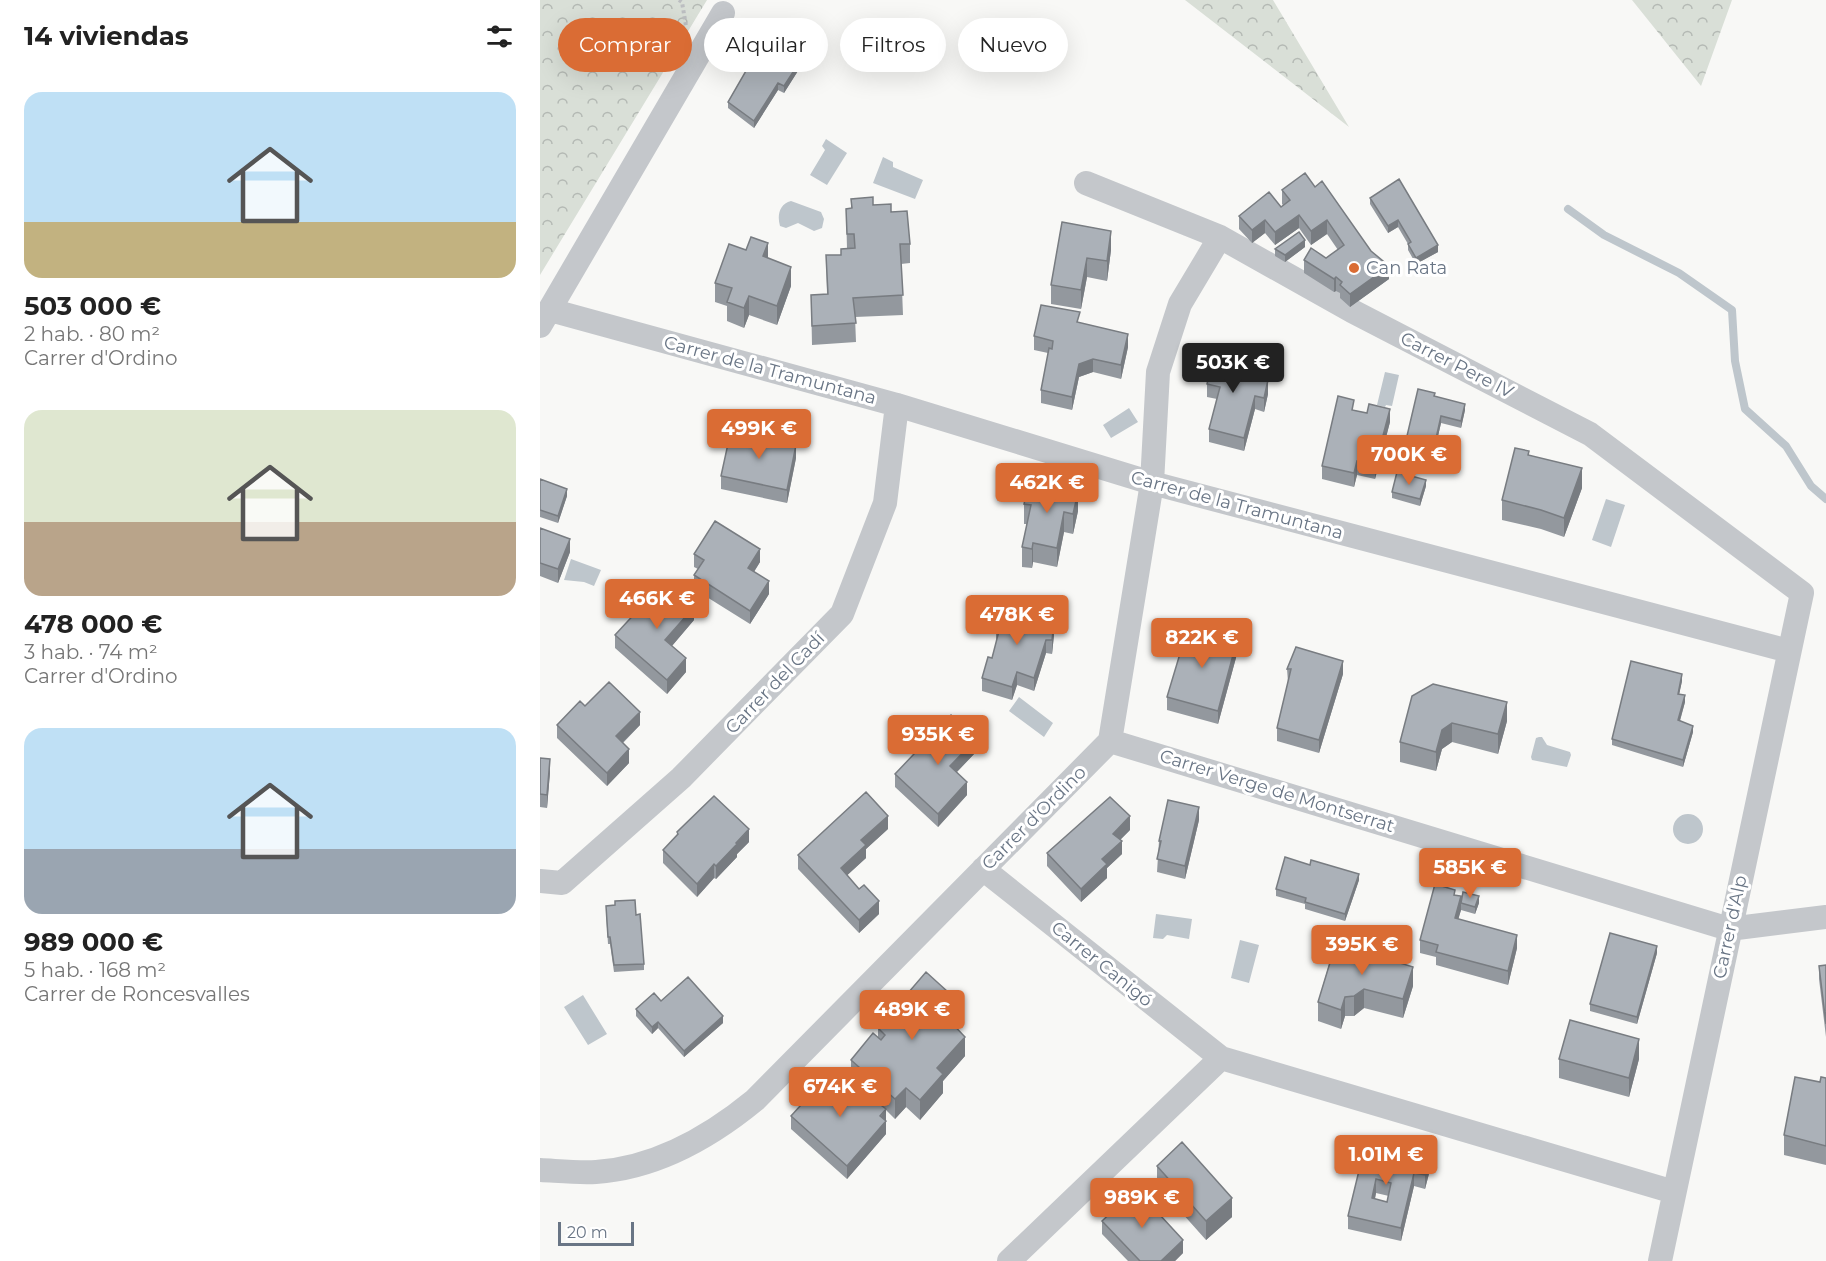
<!DOCTYPE html>
<html lang="es">
<meta charset="utf-8">
<style>
body{margin:0;font-family:Montserrat,sans-serif;background:#f6f6f6;color:#222;height:100vh;display:flex;flex-direction:column;font-size:22px;white-space:nowrap}
*{box-sizing:border-box;margin:0}
p{font-size:20px;color:#767676}
.icon{flex:none;width:33px;height:33px;fill:none;stroke:currentColor;stroke-width:2;stroke-linecap:round;stroke-linejoin:round}
.map{position:relative;flex:1;overflow:hidden}
.drawer{display:flex;flex-direction:column;background:#fff;width:540px}
.drawer>*{flex:none}
.guide{position:absolute;left:18px;top:18px;width:570px;height:54px;display:flex;gap:12px}
.scale{position:absolute;left:18px;bottom:15px;width:76px;box-sizing:border-box;padding-left:6px;border:3px solid #697585;border-top:0;font-size:16px;line-height:21px;white-space:nowrap;color:#697585;-webkit-text-stroke:4px #fff;paint-order:stroke}
.price{position:absolute;translate:-50% -51px;padding:0 14px;border-radius:6px;background:#da6c34;color:#fff;font-size:20px;line-height:39px;filter:drop-shadow(0 2px 3px #0008)}
.price::after{content:'';position:absolute;left:50%;top:36px;width:18px;height:14px;margin-left:-9px;background:inherit;clip-path:polygon(0 0,100% 0,50% 100%)}
.price.selected{background:#222;color:#fff}
ul{padding:0;list-style:none}
li{display:grid;align-content:center;gap:12px;height:318px;padding:0 24px}
li span{display:grid;place-items:center;height:186px;border-radius:18px;color:#555}
li>.icon{margin-inline-start:auto}
span .icon{width:108px;height:108px;fill:#fffc;stroke-width:1}
li b{font-size:26px}
h2{display:flex;justify-content:space-between;align-items:center;height:72px;padding:0 24px;font-size:26px}
.pill{padding:0 21px;border-radius:27px;background:#fff;box-shadow:0 6px 24px #0002;font-size:21px;line-height:54px}
.pill.selected{background:#da6c34;color:#fff}
main{display:flex;flex:1;min-height:0}
.map>svg:first-child{display:block}
</style>
<main>
<section class="drawer">
<h2>14 viviendas<svg class="icon" aria-label="filters" viewBox="0 0 24 24"><path d="M4 7h16M4 17h16"/><circle cx="9" cy="7" r="2"/><circle cx="15" cy="17" r="2"/></svg></h2>
<ul>
<li><span style="background:linear-gradient(#bfe0f5 70%,#c2b280 0)"><svg class="icon" aria-label="home" viewBox="0 0 24 24"><path d="M3 11l9-7 9 7M6 9v11h12V9"/></svg></span><div><b>503 000 €</b><p>2 hab. · 80 m²</p><p>Carrer d'Ordino</p></div></li>
<li><span style="background:linear-gradient(#dfe7d0 60%,#b9a48a 0)"><svg class="icon" aria-label="home" viewBox="0 0 24 24"><path d="M3 11l9-7 9 7M6 9v11h12V9"/></svg></span><div><b>478 000 €</b><p>3 hab. · 74 m²</p><p>Carrer d'Ordino</p></div></li>
<li><span style="background:linear-gradient(#bfe0f5 65%,#9aa5b1 0)"><svg class="icon" aria-label="home" viewBox="0 0 24 24"><path d="M3 11l9-7 9 7M6 9v11h12V9"/></svg></span><div><b>989 000 €</b><p>5 hab. · 168 m²</p><p>Carrer de Roncesvalles</p></div></li>
</ul>
</section>
<div class="map">
<svg width="1286" height="1261" viewBox="0 0 1286 1261">
<defs>
<pattern id="forest-crowns" width="20" height="18" patternUnits="userSpaceOnUse" patternTransform="scale(1.5)"><rect width="20" height="18" fill="#d9dfd7"/><path d="M2 6a3 3 0 1 1 6 0M12 15a3 3 0 1 1 6 0" fill="none" stroke="#b4b9b4"/></pattern>
</defs>
<rect width="100%" height="100%" fill="#f8f8f6"/>
<!-- forest -->
<path fill="url(#forest-crowns)" d="M0 0H167L0 275Z
M645 0H733L809 127Z
M1092 0H1192L1161 86Z"/>
<!-- water -->
<path fill="#bec6cc" d="M286 139 307 153 287 185 270 175 285 150 282 146Z
M343 157 353 162V167L383 180 375 199 333 183Z
M251 201 281 212 284 219 282 228 274 231 258 223 246 228 240 226C237 216 239 204 251 201Z
M845 372 859 375 852 406 846 405 845 407 837 405Z
M589 408 598 422 571 438 563 425Z
M1066 499 1085 505 1071 547 1052 540Z
M31 559 61 570 54 586 44 582 24 580Z
M479 697 513 723 504 737 469 711Z
M999 737H1002L1007 745 1030 752 1031 755 1027 767 992 760 991 757 996 738Z
M1133 829a15 15 0 1 1 30 0a15 15 0 1 1-30 0Z
M616 914 652 919 649 939 627 935 623 939 613 938Z
M700 940 719 945 709 983 691 978Z
M43 995 67 1034 48 1045 24 1007Z"/>
<g fill="none" stroke-linecap="round" stroke-linejoin="round">
<!-- stream -->
<path stroke="#bec6cc" stroke-width="8" d="M1028 209 1064 235 1139 273 1192 310 1195 361 1205 409 1246 446 1271 486 1286 499"/>
<!-- path -->
<path stroke="#bcbec1" stroke-width="4" stroke-dasharray="3 3" stroke-linecap="butt" d="M139 0 142 2 146 26"/>
<!-- minor -->
<path stroke="#c4c7cb" stroke-width="24" d="M546 183 680 237 812 311 1050 434 1262 593 1120 1261
M10 310 357 405 612 483 1249 651
M0 326 183 13
M570 741 1189 929 1286 917
M443 869 681 1058 1134 1192
M0 881 22 883 141 778 302 614 345 503 357 405
M0 1170C19 1171 38 1173 56 1172 116 1168 170 1137 215 1100L570 741 612 483 618 372 640 304 680 237
M469 1261 681 1058"/>
</g>
<!-- wall -->
<path fill="#93989e" fill-rule="evenodd" d="M268 55 244 93 238 90 214 128 188 108V102L207 69V62Z
M775 187 849 279 810 307 800 298V293L796 291 794 292 764 273V260L786 258 798 250 787 234 771 245 759 228 735 245 725 233 712 243 699 229V216L741 207 743 205 742 204V190Z
M830 198 898 252 876 264 868 250V244L858 227 848 233 830 204Z
M311 199 351 212 370 244V263L361 264 363 315 315 317 316 342 272 345 271 295 287 294 286 255H301L307 249 306 209 311 208Z
M522 222 571 250 567 281 547 277 541 309 511 304V285Z
M765 247 745 262 735 256V249Z
M228 258 251 286 237 325 209 315 204 328 187 321V306L175 302V283Z
M540 323 588 347 581 379 553 372 539 377 532 410 501 403V390L508 353 494 350V336Z
M703 368 702 374 728 394 724 412 715 409 704 451 669 442V429L677 399 667 397V384Z
M895 397 925 410 921 428 901 423 891 467 863 460V453Z
M814 410 850 422 835 479 817 475 814 487 782 479V466Z
M989 455 1042 488 1024 537 1001 529 962 520V500Z
M256 458 247 503 181 489V476Z
M0 479 27 496 18 523 0 517Z
M508 486 538 511 533 534 524 532 517 567 493 562 492 568 482 567V547L487 524H484V504Z
M886 486 880 506 852 498V492Z
M0 528 30 552 18 583 0 576Z
M154 554 220 562 214 572 229 594 210 624 154 589V575L158 569 154 567Z
M154 620 132 646 146 672 127 694 75 648V635Z
M495 620 514 635 512 654 506 653 494 691 477 685 472 700 442 691V678L452 658 456 643V630Z
M697 654 678 724 627 710V697Z
M747 669 803 674 779 753 737 741V728L748 682Z
M1142 681 1139 694 1145 702 1140 721 1153 732 1143 767 1072 745V739Z
M872 696 967 721 958 754 912 742 902 749 896 771 860 762V742Z
M45 706 100 725 83 743 89 763 67 786 17 738V725Z
M435 753 417 772 427 795 398 827 355 787V774Z
M0 758 10 772 7 808 0 807Z
M659 820 645 879 617 872 619 841Z
M348 829 326 849V858L307 875 339 914 319 933 258 869V855Z
M590 830 580 840 582 854 567 868V878L541 902 507 866V853Z
M137 832 209 842 197 854V857L176 879 174 878 157 897 123 863V850L137 836Z
M819 880 805 921 765 909V904L736 896V889Z
M915 895 921 903H939L935 914 921 910 918 919 977 948 968 985 896 965V957L880 953V940Z
M66 913 96 915 104 964V970L74 972 70 944H68Z
M784 944 873 986 863 1018 824 1008 814 1016H805L801 1029 778 1021V1002L790 961 782 958V951Z
M1117 953 1097 1024 1050 1011V1004Z
M1286 965V1037L1279 979V966Z
M121 1001 183 1023 144 1057 118 1028 112 1034 96 1016V1009Z
M418 1021 414 1026 425 1056 403 1081V1093L380 1120 366 1107 355 1119 346 1110V1134L307 1179 251 1129V1116L328 1105 339 1104 311 1079V1060L338 1037V1028Z
M1019 1059H1099L1089 1097 1019 1078Z
M1286 1078V1165L1244 1155V1135L1280 1082Z
M824 1150 891 1166 885 1189 874 1186 861 1241 808 1229V1216ZM836 1193 849 1196 847 1202 835 1199Z
M617 1166 692 1217 666 1240 617 1185Z
M562 1221 643 1253 635 1261H588L562 1234Z"/>
<!-- shaded-wall -->
<path fill="#787c81" d="M268 49V55L244 93V86Z
M238 83V90L214 128V121Z
M759 215V228L735 245V232Z
M725 220V233L712 243V230Z
M787 220V234L771 245V231Z
M858 220V227L848 233V226Z
M571 231V250L567 281V261Z
M765 240V247L745 262V255Z
M228 243V263L223 256Z
M898 245V252L876 264V258Z
M547 258V277L541 309V290Z
M849 266V279L810 307V294Z
M251 267V286L237 325V306Z
M796 277V291L794 292V279Z
M209 296V315L204 328V308Z
M588 334V347L581 379V365Z
M703 355V368L699 386V373Z
M553 359V372L539 377 532 410V397L539 364Z
M728 380V394L724 412V398Z
M715 396V409L704 451V438Z
M925 404V410L921 428V421Z
M850 409V422L835 479V466Z
M901 416V423L891 467V461Z
M256 445V458L247 503V490Z
M817 461V475L814 487V473Z
M1042 468V488L1024 537V518Z
M886 480V486L880 506V499Z
M27 489V496L18 523V516Z
M538 492V511L533 534V514Z
M524 512V532L517 567V548Z
M30 539V552L18 583V569Z
M493 543V562L492 568V549Z
M220 549V562L208 581V568Z
M229 581V594L210 624V611Z
M154 607V620L125 654V640Z
M514 622V635L512 654V640Z
M506 640V653L494 691V678Z
M697 640V654L678 724V711Z
M146 658V672L127 694V680Z
M803 661V674L779 753V740Z
M477 672V685L472 700V687Z
M1142 674V681L1138 700V694Z
M1145 695V702L1138 727V720Z
M967 702V721L958 754V734Z
M100 712V725L76 749V736Z
M912 723V742L902 749 896 771V752L902 730Z
M1153 726V732L1143 767V760Z
M435 740V753L410 779V766Z
M89 749V763L67 786V773Z
M10 759V772L7 808V795Z
M427 782V795L398 827V814Z
M659 807V820L645 879V866Z
M348 816V829L326 849V858L301 881V868L321 840Z
M590 816V830L573 847V834Z
M209 829V842L197 854V857L176 879V866Z
M582 841V854L567 868V878L541 902V889L562 859Z
M174 864V878L157 897V884Z
M819 874V880L805 921V914Z
M921 896V910L915 931V918Z
M939 896V903L935 914V907Z
M339 901V914L319 933V920Z
M977 935V948L968 985V971Z
M1117 946V953L1097 1024V1017Z
M873 967V986L863 1018V999Z
M824 989V1008L814 1016V996Z
M805 997V1016L801 1029V1010Z
M418 1001V1021L406 1037V1017Z
M183 1016V1023L144 1057V1051Z
M118 1022V1028L112 1034V1027Z
M425 1037V1056L403 1081V1093L380 1120V1100L397 1068Z
M1099 1039V1059L1089 1097V1078Z
M366 1088V1107L355 1119V1099Z
M346 1109V1134L307 1179V1166Z
M891 1153V1166L885 1189V1175Z
M874 1173V1186L861 1241V1228Z
M836 1179V1193L832 1212V1198Z
M692 1198V1217L666 1240V1221Z
M643 1240V1253L635 1261H621Z"/>
<!-- building -->
<path fill="#abb1b8" stroke="#787c81" stroke-width="1.5" fill-rule="evenodd" d="M233 19 254 33 268 49 244 86 238 83 214 121 188 102 210 64 207 62Z
M765 173 775 187 782 181 831 251 849 266 810 294 800 285 802 282 796 277 794 279 764 260 771 248 786 258 804 245 787 220 771 231 759 215 735 232 725 220 712 230 699 216 729 192 741 207 750 200 742 190Z
M859 179 898 245 876 258 868 244 871 242 858 220 848 226 830 198Z
M333 197V205L351 204V212L367 211 370 244H360L363 295 313 298 316 323 272 326 271 295 288 294 286 255H301V249L315 248 314 234H307L306 209 312 208 311 199Z
M522 222 571 231 567 261 547 258 541 290 511 285Z
M759 232 765 240 745 255 735 249Z
M211 237 228 243 223 256 251 267 237 306 209 296 204 308 187 302 192 288 175 283 189 244 206 250Z
M501 305 540 312 537 322 588 334 581 365 553 359 539 364 532 397 501 390 509 348 512 349 513 341 494 336Z
M682 349 703 355 699 373 728 380 724 398 715 396 704 438 669 429 680 387 667 384 673 359 679 361Z
M878 389 895 393 894 396 925 404 921 421 901 416 891 461 863 453Z
M798 396 814 400 812 410 827 413 829 404 850 409 835 466 817 461 814 473 782 466Z
M191 430 256 445 247 490 181 476Z
M975 448 989 451 988 455 1042 468 1024 518 1001 510 962 500Z
M857 472 886 480 880 499 852 492Z
M0 479 27 489 18 516 0 510Z
M489 482 508 483 507 486 538 492 533 514 524 512 517 548 493 543 492 549 482 547 491 505 484 504Z
M175 521 220 549 208 568 229 581 210 611 154 575 164 560 154 554Z
M0 528 30 539 18 569 0 563Z
M125 581 154 607 125 640 146 658 127 680 75 635Z
M463 605 495 614 493 620 514 622 512 640H506L494 678 477 672 472 687 442 678 448 657 452 658 459 631 456 630Z
M648 627 697 640 678 711 627 697Z
M756 647 803 661 779 740 737 728 751 669H747Z
M1091 661 1142 674 1138 694 1145 695 1138 720 1153 726 1143 760 1072 739Z
M69 682 100 712 76 736 89 749 67 773 17 725 40 701 45 706Z
M893 684 967 702 958 734 912 723 902 730 896 752 860 742 872 696Z
M411 715 435 740 410 766 427 782 398 814 355 774Z
M0 758 10 759 7 795 0 794Z
M326 792 348 816 321 840 326 845 301 868 319 889 324 885 339 901 319 920 258 855Z
M174 796 209 829 196 843 197 844 176 866 174 864 157 884 123 850 138 834 137 832Z
M570 797 590 816 573 834 582 841 562 859 567 864 541 889 507 853Z
M628 800 659 807 645 866 617 859 621 841H619Z
M745 857 770 865 771 860 819 874 805 914 765 902 766 898 736 889Z
M895 884 915 890 914 895 921 896 915 918 977 935 968 971 896 952 898 945 880 940Z
M923 892 939 896 935 907 921 903Z
M95 900 96 915 100 914 104 964 74 965 70 937H68L66 906 75 905V901Z
M1070 933 1117 946 1097 1017 1050 1004Z
M796 943 873 967 863 999 824 989 814 996 805 997 801 1010 778 1002Z
M784 944 794 947 792 955 782 951Z
M1286 965V1024L1279 966Z
M386 972 418 1001 406 1017 425 1037 397 1068 403 1074 380 1100 366 1088 355 1099 311 1060 333 1033 341 1040 345 1035 338 1028Z
M148 977 183 1016 144 1051 118 1022 112 1027 96 1009 114 993 121 1001Z
M1030 1020 1099 1039 1089 1078 1019 1059Z
M291 1072 328 1105 333 1099 346 1109 340 1116 346 1121 307 1166 251 1116Z
M1255 1077 1280 1082 1281 1077 1286 1078V1146L1244 1135Z
M642 1142 692 1198 666 1221 617 1166Z
M866 1148 891 1153 885 1175 874 1173 861 1228 808 1216 824 1150 863 1160ZM836 1179 851 1183 847 1202 832 1198Z
M596 1189 643 1240 621 1261H600L562 1221Z"/>
<!-- markers -->
<circle fill="#da6c34" stroke="#fff" stroke-width="2" cx="814" cy="268" r="6"/>
<g text-anchor="middle" dominant-baseline="central" stroke-width="6" stroke-linejoin="round" paint-order="stroke">
<!-- poi labels -->
<g font-size="18" fill="#697585" stroke="#fff" text-anchor="start">
<text x="826" y="268">Can Rata</text>
</g>
<!-- street labels -->
<g font-size="18" fill="#697585" stroke="#fff">
<text transform="translate(917 365) rotate(27)">Carrer Pere IV</text>
<text transform="translate(230 370) rotate(15)">Carrer de la Tramuntana</text>
<text transform="translate(697 505) rotate(15)">Carrer de la Tramuntana</text>
<text transform="translate(235 683) rotate(-46)">Carrer del Cadí</text>
<text transform="translate(737 791) rotate(17)">Carrer Verge de Montserrat</text>
<text transform="translate(494 818) rotate(-45)">Carrer d'Ordino</text>
<text transform="translate(1190 927) rotate(-78)">Carrer d'Alp</text>
<text transform="translate(562 964) rotate(39)">Carrer Canigó</text>
</g>
</g>
</svg>
<div class="scale">20 m</div>
<b class="price selected" style="left:693px;top:394px">503K €</b>
<b class="price" style="left:219px;top:460px">499K €</b>
<b class="price" style="left:869px;top:486px">700K €</b>
<b class="price" style="left:507px;top:514px">462K €</b>
<b class="price" style="left:117px;top:630px">466K €</b>
<b class="price" style="left:477px;top:646px">478K €</b>
<b class="price" style="left:662px;top:669px">822K €</b>
<b class="price" style="left:398px;top:766px">935K €</b>
<b class="price" style="left:930px;top:899px">585K €</b>
<b class="price" style="left:822px;top:976px">395K €</b>
<b class="price" style="left:372px;top:1041px">489K €</b>
<b class="price" style="left:300px;top:1118px">674K €</b>
<b class="price" style="left:846px;top:1186px">1.01M €</b>
<b class="price" style="left:602px;top:1229px">989K €</b>
<div class="guide">
<a class="pill selected">Comprar</a>
<a class="pill">Alquilar</a>
<a class="pill">Filtros</a>
<a class="pill">Nuevo</a>
</div>
</div>
</main>
